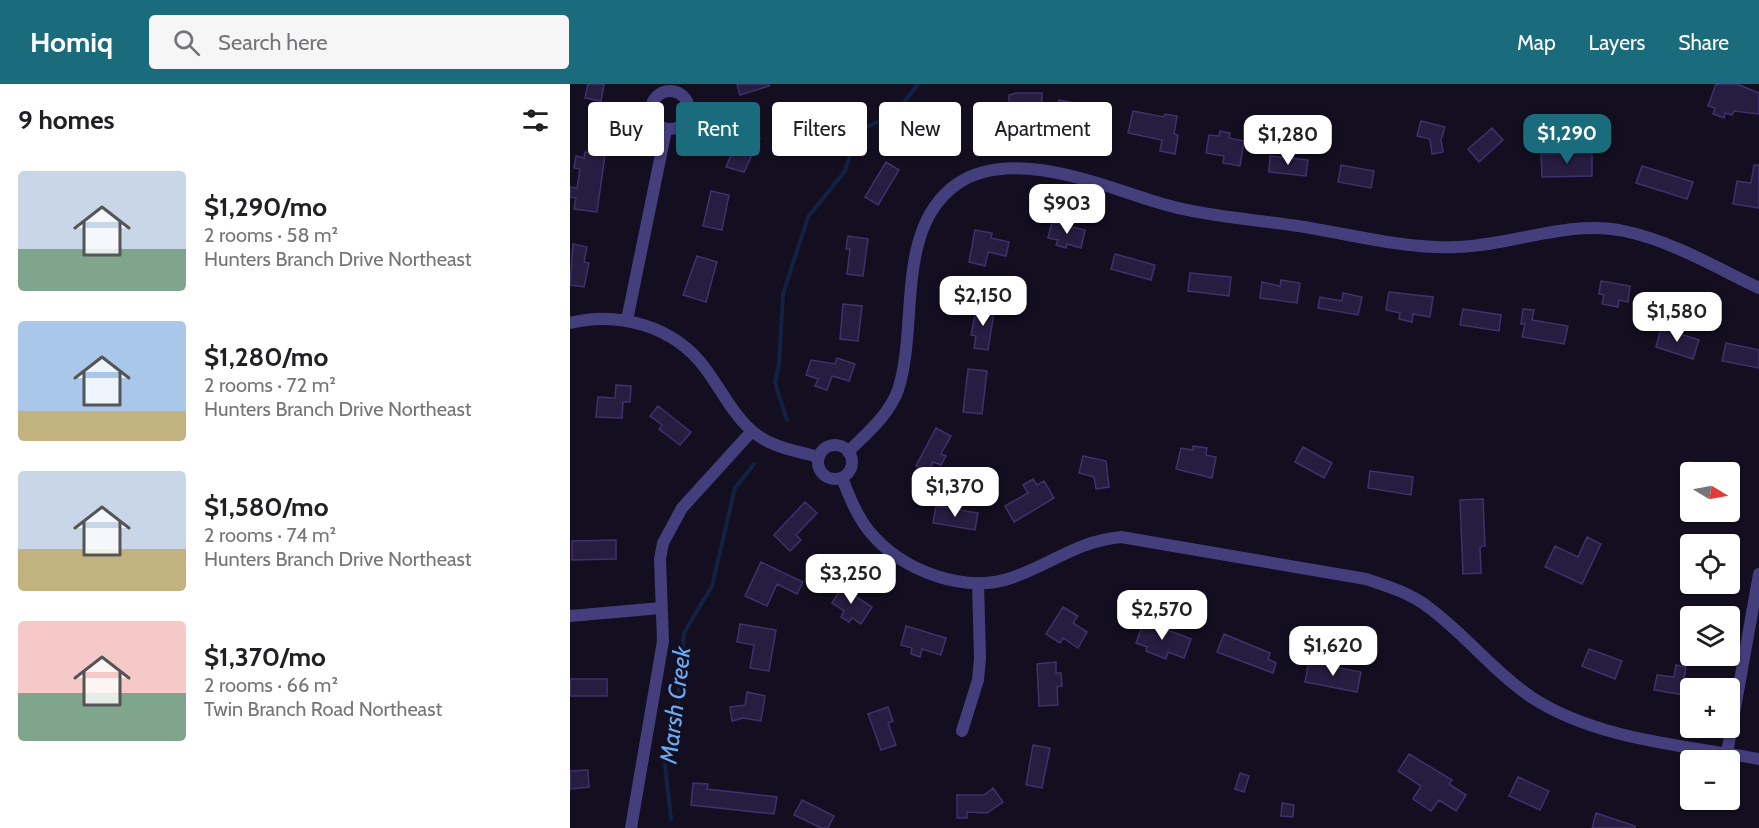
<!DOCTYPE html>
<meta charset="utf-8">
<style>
body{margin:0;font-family:Cabin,sans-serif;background:#f6f6f6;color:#202124;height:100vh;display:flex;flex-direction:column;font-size:22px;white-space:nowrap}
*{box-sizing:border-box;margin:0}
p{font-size:20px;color:#757577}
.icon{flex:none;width:33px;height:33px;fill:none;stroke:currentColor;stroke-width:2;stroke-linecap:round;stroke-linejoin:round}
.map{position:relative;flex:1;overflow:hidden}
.drawer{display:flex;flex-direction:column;background:#fff;width:570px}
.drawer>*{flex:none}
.banner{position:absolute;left:18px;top:18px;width:570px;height:54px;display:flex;gap:12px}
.needle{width:39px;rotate:100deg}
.fabs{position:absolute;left:1110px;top:378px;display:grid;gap:12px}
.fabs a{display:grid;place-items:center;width:60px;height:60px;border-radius:6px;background:#fff;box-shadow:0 2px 4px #0004;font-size:30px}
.price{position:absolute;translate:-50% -51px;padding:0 14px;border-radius:12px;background:#fff;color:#222;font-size:20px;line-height:39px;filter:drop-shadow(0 2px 3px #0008)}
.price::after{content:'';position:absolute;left:50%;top:36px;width:18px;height:14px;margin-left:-9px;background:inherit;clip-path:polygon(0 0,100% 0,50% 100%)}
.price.current{background:#1a6b7c;color:#fff}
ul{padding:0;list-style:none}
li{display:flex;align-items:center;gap:18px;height:150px;padding:0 18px}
li span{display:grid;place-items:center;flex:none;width:168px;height:120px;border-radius:6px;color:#555}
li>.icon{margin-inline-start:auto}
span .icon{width:72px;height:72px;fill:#fffc;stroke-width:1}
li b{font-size:26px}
h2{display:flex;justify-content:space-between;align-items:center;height:72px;padding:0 18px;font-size:26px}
.tag{padding:0 21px;border-radius:6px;background:#fff;box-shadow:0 2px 4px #0004;font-size:21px;line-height:54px}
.tag.current{background:#1a6b7c;color:#fff}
header{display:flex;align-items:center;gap:36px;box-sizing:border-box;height:84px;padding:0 30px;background:#1a6b7c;color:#fff}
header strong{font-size:28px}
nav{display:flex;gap:33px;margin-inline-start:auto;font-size:21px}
.search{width:420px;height:54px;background:#f6f6f6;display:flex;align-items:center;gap:15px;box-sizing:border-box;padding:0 21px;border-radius:6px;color:#757577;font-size:22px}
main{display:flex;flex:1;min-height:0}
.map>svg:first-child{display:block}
</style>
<header>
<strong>Homiq</strong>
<div class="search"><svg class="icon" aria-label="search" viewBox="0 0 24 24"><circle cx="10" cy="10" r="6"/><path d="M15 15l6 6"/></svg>Search here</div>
<nav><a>Map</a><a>Layers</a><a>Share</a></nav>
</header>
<main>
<section class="drawer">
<h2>9 homes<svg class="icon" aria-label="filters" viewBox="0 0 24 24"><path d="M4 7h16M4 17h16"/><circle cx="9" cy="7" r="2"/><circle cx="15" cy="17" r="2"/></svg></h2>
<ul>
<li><span style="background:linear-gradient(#c9d6e8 65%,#7fa58c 0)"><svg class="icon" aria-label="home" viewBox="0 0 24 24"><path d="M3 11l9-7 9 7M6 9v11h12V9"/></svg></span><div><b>$1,290/mo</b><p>2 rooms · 58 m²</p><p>Hunters Branch Drive Northeast</p></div></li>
<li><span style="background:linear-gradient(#a9c7e8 75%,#c2b280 0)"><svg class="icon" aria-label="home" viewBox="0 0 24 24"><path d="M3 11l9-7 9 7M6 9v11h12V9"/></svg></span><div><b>$1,280/mo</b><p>2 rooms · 72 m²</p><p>Hunters Branch Drive Northeast</p></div></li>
<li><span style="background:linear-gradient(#c9d6e8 65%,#c2b280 0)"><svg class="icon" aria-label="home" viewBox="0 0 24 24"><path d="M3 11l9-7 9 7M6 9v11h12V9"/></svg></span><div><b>$1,580/mo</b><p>2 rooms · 74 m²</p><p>Hunters Branch Drive Northeast</p></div></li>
<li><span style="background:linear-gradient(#f6c9c9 60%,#7fa58c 0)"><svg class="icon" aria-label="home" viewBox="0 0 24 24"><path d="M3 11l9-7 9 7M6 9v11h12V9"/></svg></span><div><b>$1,370/mo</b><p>2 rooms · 66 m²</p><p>Twin Branch Road Northeast</p></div></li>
</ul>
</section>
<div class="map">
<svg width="1189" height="744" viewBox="0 0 1189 744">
<rect width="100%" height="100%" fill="#130f21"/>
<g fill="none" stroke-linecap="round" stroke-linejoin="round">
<!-- stream -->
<path stroke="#122243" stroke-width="4" d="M217 336 205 299 209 280 213 210 238 133 275 87 288 47 325 30 348 0
M101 735 95 680 108 618 114 549 142 502 165 404 184 380"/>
</g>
<!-- building -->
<path fill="#261d41" stroke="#40316b" stroke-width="1.5" d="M18 0H34L31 17 15 14Z
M167 0H199V2L170 11Z
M1146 0H1167L1189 9V30L1164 27 1162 31 1155 29 1154 34 1143 30 1145 24 1138 22Z
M446 9H472V24H439V11Z
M489 16 532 24 529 38 487 31Z
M563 27 594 33 595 30 607 32 604 50 608 51 605 70 590 67 592 56 558 49Z
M376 29 386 47 355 63 345 46Z
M851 37 875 43 871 56 873 68 862 70 860 55 847 52Z
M922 44 933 56 909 78 898 65Z
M172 46 190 54 174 88 156 83Z
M650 47 660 49 659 54 674 57 670 82 653 79 654 72 636 69 639 51 649 52Z
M15 68 35 71 27 128 4 125 6 114 0 113V103L7 104 10 85 4 84 6 72 14 74Z
M1022 69V92L972 93 971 70Z
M700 72 738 76 736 92 699 88Z
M316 78 329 86 308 121 295 113Z
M771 81 804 87 801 104 768 98Z
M1184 81H1189V124L1163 120 1167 97 1181 99Z
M1072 82 1123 98 1117 115 1066 99Z
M141 107 159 111 152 146 133 142Z
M482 138 515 146 511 164 497 160 496 164 486 161 488 156 478 154Z
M405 146 422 149 421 154 439 158 436 172 418 168 415 182 399 178Z
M278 152 298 155 293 192 277 190 280 165H276Z
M3 160 17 163 14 178 19 179 14 203 0 201Z
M545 170 585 181 581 196 541 185Z
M127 172 147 178 136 218 113 211Z
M620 189 661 193 659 212 618 207Z
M711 196 730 199 727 219 690 214 692 198 710 202Z
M1031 197 1060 202 1058 218 1049 216 1048 223 1032 220 1034 211 1029 210Z
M819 208 863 213 860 233 843 230 842 238 829 235 830 229 816 226Z
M773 209 792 213 788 231 748 224 750 213 772 217Z
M273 220 292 222 288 257 270 255Z
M411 220 425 222 418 266 404 264 406 252 401 251 405 231 409 232Z
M893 225 931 231 929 247 890 241Z
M953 225 964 226 962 236 998 242 994 260 952 253 955 240H951Z
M1091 244 1129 256 1123 275 1086 263Z
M1156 259 1189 266V284L1152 277Z
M267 274 285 280 279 297 262 292 257 306 245 302 248 295 236 291 241 276 265 280Z
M398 285 417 287 412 330 393 328Z
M46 301 61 302 60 318H53L52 334 26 333 28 313 45 314Z
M88 322 121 348 110 361 89 345 92 341 80 332Z
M366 344 381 352 371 370 376 372 371 381 363 378 358 388 346 382Z
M623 362 637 364 636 371 646 373 642 394 606 385 611 364 623 366Z
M733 363 762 379 754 394 725 378Z
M513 372 536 377 539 403 526 405 524 393 509 389Z
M1119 378 1146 384 1145 388H1116Z
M800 387 843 393 841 411 798 404Z
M463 395 467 401 474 397 484 414 444 438 435 422 458 409 453 401Z
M913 415 915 462 910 463 911 489 893 490 890 416Z
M235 418 247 429 226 451 231 456 220 467 204 451Z
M366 422 408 429 405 446 363 439Z
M1017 453 1031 460 1012 500 975 483 985 462 1008 473Z
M46 456V475L2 476V457Z
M191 478 233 498 227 510 207 500 197 522 175 512Z
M274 500 287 508 285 512 302 523 291 540 282 534 279 538 271 533 274 527 262 519Z
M493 523 508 532 503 539 517 548 508 564 493 554 490 559 476 550Z
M574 537 621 555 614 574 598 568 596 575 576 567 577 563 566 559Z
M170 540 206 546 199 587 180 584 184 561 167 558Z
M336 542 376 554 371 571 352 565 350 573 341 570 342 564 331 561Z
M654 550 700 569 698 575 706 579 703 589 647 568Z
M1019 565 1052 577 1045 595 1012 582Z
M486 578V589H491L492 602 487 603 488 621 469 622 467 580Z
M739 578 791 588 787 608 735 598Z
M1106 581 1116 583 1114 594 1147 599 1146 604H1120V612L1084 606 1087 591 1104 593Z
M0 595H37V612H0Z
M177 608 195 612 191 637 173 634 162 637 160 623 175 621Z
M318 623 323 637 318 639 326 661 311 666 298 630Z
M463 661 480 664 472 704 456 701Z
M839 670 882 696 879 700 896 711 886 727 869 716 861 727 843 715 851 702 828 687Z
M18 686 19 703 0 705V687Z
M670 689 679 692 674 708 665 705Z
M948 693 979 707 970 726 939 712Z
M123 699 138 700 137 705 207 713 204 730 121 721Z
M423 704 433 718 417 729 397 728V734H387V711H414Z
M232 716 264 732 258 744H251L224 731Z
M712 719 724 721 723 733 711 732Z
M1026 729 1065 742V744H1022Z"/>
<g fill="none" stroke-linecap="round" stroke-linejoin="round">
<!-- street -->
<path stroke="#443e7c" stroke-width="12" d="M81 26a19 19 0 1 1 38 0a19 19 0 1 1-38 0Z
M57 236 96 46
M0 239C49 227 104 242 135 284 150 304 162 329 181 346 199 363 226 367 249 373
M248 378a17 17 0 1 1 34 0a17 17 0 1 1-34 0Z
M278 368C296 350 319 331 328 306 349 242 324 144 387 100 440 63 528 100 583 117 629 132 681 135 728 142 780 150 834 165 886 163 942 162 998 135 1054 147 1102 157 1145 183 1189 204
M272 394C279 412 287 432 299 447 332 487 395 511 444 493 483 479 508 457 551 453L796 495C817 502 840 509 858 523 895 550 923 587 961 613 1027 656 1113 661 1189 675
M0 532 91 524
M392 647 408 596 410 574 408 499
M1157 669 1189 490
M61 744 93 557 90 475 93 459 112 424 182 347"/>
</g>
<g text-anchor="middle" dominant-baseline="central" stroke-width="6" stroke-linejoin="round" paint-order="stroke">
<!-- water labels -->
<g font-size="24" font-style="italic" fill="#6aabf3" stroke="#130f21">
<text transform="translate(105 621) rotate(-83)">Marsh Creek</text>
</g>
</g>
</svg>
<div class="fabs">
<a><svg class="needle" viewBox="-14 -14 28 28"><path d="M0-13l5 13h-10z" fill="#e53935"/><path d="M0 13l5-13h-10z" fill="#757577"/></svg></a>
<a><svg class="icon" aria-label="locate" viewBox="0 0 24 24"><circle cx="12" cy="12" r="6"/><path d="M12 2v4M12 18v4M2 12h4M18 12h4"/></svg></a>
<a><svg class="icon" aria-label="layers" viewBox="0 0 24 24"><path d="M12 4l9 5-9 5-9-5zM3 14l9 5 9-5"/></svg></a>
<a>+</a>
<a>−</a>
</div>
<b class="price current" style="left:997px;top:81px">$1,290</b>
<b class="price" style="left:718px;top:82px">$1,280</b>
<b class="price" style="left:497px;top:151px">$903</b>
<b class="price" style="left:413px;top:243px">$2,150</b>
<b class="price" style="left:1107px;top:259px">$1,580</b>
<b class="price" style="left:385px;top:434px">$1,370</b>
<b class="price" style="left:281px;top:521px">$3,250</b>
<b class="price" style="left:592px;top:557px">$2,570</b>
<b class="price" style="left:763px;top:593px">$1,620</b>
<div class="banner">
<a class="tag">Buy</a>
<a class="tag current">Rent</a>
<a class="tag">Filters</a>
<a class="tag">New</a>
<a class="tag">Apartment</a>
</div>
</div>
</main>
